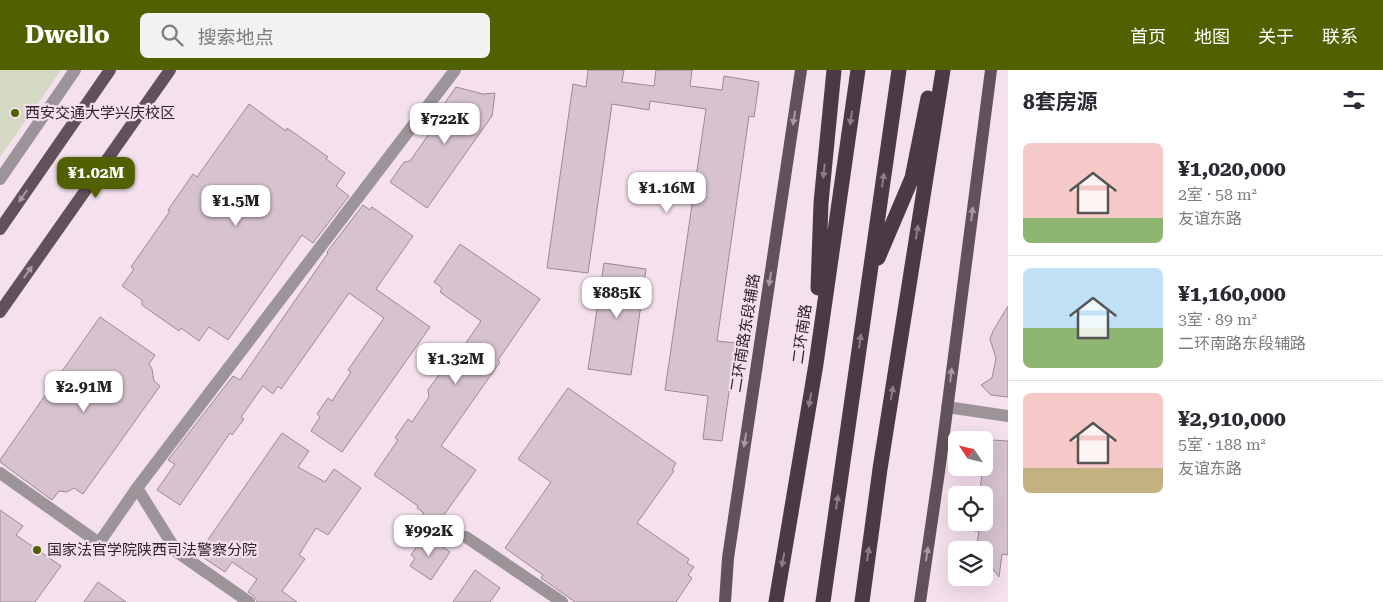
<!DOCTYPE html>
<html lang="zh">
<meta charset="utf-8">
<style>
body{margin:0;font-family:"Roboto Serif","Noto Sans SC",serif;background:#f2f2f3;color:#2b2b33;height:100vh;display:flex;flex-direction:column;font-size:19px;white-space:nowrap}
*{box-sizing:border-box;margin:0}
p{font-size:16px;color:#7c7c81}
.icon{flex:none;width:28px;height:28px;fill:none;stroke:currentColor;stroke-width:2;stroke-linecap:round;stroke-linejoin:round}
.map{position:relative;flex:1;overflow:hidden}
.drawer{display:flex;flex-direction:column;background:#fff;width:375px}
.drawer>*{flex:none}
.needle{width:32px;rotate:305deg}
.buttons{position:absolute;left:948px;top:361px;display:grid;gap:10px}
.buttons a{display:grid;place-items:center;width:45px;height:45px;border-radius:8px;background:#fff;box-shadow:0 5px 20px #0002;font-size:25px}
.price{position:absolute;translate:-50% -42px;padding:0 11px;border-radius:10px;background:#fff;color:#222;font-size:16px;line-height:32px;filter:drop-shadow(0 1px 2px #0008)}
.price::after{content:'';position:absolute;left:50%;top:30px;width:15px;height:11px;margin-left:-8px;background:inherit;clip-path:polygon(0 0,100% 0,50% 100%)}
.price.current{background:#516001;color:#fff}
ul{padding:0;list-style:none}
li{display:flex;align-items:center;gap:15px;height:125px;padding:0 15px}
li+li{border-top:1px solid #e1e1e2}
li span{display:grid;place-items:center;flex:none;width:140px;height:100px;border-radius:8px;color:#555}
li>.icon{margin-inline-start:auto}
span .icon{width:60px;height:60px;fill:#fffc;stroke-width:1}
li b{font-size:21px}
h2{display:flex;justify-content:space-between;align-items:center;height:60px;padding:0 15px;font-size:21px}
header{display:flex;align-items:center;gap:30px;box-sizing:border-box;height:70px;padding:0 25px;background:#516001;color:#fff}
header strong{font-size:24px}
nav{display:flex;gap:28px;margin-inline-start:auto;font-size:18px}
.search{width:350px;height:45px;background:#f2f2f3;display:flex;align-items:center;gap:12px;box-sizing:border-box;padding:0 18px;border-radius:8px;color:#7c7c81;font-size:19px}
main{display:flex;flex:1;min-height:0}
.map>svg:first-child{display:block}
</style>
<header>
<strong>Dwello</strong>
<div class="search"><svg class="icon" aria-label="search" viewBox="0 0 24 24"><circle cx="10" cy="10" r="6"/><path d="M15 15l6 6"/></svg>搜索地点</div>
<nav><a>首页</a><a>地图</a><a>关于</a><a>联系</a></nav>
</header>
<main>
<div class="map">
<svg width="1008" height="532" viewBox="0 0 1008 532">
<rect width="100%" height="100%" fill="#f5e0ed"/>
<!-- green -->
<path fill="#d3d9c2" d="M0 0H61L0 87Z"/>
<!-- building -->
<path fill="#d7c2d0" stroke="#9c8995" d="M588 0H624L622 12 654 16 656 0H692L690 16 722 20 724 6 759 12 754 47 749 46 717 271 736 273 722 371 703 369 708 326 665 320 706 39 650 31 649 40 612 34 588 203 547 198 573 14 586 17Z
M456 17 483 24 495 23 492 46 427 138 390 112 404 92 410 91 448 37 444 34Z
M249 34 286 61 287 58 328 87 326 89 345 103 336 116 349 126 313 173 302 165 228 270 209 257 199 271 181 258 179 261 142 235V230L122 216 134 199 131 197 170 141 168 140 193 104 197 107Z
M363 135 370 140 372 137 413 166 376 219 430 257 342 382 311 361 320 347 317 344 328 328 332 331 351 302 348 300 384 248 349 223 281 319 278 316 273 324 263 316 241 347 244 349 232 365 230 363 180 435 157 420 175 394 168 390 233 306 240 310 328 183 327 182Z
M460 174 540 229 498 290 500 292 441 376 476 400 436 456 421 446 424 443 417 438 418 436 374 405 398 370 395 368 408 349 412 352 429 327 428 320 454 284 457 286 481 251 440 222 442 218 434 212Z
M604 193 646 199 631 305 588 299Z
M1008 236V327L991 325 981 315 992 308 996 288 990 269 993 261Z
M100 247 155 285 149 294 152 299 154 311 160 316 83 424 74 418 67 422 59 421 52 430 0 392V390Z
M568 318 676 393 672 400 674 401 637 453 689 489 687 493 694 497 688 505 692 508 676 532H575L541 508 543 505 505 478 551 412 518 389Z
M282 363 309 381 298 397 325 412 334 399 361 418 328 465 316 458 299 485 305 489 282 521 297 532H257L254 526 248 522 257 509 232 492 225 502 198 484Z
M992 370 1008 371V485L1002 484 999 507 987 491 984 490V480H976L979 461H974L975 452H984V425H979L983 398 988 397Z
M0 440 23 456 16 465 61 496 35 532H0Z
M425 464 450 482 431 510 410 496 415 488 411 485Z
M475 500 500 518 490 532H453Z
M98 512 126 532H84Z"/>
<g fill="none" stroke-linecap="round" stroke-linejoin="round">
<!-- minor -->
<path stroke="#9d949a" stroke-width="12" d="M0 109 75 0
M947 337 1008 346
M0 403 99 473 137 418 455 0
M137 418 177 482 249 532
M466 467 562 532"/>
<!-- major -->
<path stroke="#60515b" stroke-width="12" d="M0 159 110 0
M0 242 170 0
M725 532 728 488 801 0
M920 532 939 402 991 0"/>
<!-- highway -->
<path stroke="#4a3a45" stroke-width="15" d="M878 188 912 108 928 28
M818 218 821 133 834 0
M776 532 816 294 858 0
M823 532 899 0
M862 532 880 399 943 0"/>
</g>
<!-- one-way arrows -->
<defs><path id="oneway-solid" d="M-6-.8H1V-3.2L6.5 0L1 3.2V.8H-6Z" transform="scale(1.25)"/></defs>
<g fill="#aa98a4">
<use href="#oneway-solid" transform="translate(794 48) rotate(99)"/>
<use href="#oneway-solid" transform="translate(23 126) rotate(125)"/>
<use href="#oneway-solid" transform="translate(972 144) rotate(-83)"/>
<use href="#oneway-solid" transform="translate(28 202) rotate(-55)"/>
<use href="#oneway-solid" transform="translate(770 209) rotate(99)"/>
<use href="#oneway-solid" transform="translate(951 305) rotate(-83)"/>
<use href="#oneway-solid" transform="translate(745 370) rotate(99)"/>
<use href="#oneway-solid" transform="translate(927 484) rotate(-82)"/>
</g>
<g fill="#8e7c88">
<use href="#oneway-solid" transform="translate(851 48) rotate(98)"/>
<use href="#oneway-solid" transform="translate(824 101) rotate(96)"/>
<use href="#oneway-solid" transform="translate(883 110) rotate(-82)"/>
<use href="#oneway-solid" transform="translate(917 162) rotate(-81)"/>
<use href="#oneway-solid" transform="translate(860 271) rotate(-82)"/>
<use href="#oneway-solid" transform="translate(892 323) rotate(-81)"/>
<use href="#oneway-solid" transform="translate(810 330) rotate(100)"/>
<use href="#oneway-solid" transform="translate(837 432) rotate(-82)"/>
<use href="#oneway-solid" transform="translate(868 484) rotate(-82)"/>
<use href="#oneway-solid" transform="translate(783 490) rotate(100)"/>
</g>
<!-- markers -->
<g fill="#516001" stroke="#f5e0ed" stroke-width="2">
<circle cx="15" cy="43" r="5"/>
<circle cx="37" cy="480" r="5"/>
</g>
<g text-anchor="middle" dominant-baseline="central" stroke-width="4.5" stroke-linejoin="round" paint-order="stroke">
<!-- poi labels -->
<g font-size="15" fill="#2d252a" stroke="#f5e0ed" text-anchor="start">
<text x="25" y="43">西安交通大学兴庆校区</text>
<text x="47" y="480">国家法官学院陕西司法警察分院</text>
</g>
<!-- street labels -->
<g font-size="15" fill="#2d252a" stroke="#f5e0ed">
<text transform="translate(745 263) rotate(-81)">二环南路东段辅路</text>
<text transform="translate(802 264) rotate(-82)">二环南路</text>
</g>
</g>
</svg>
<div class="buttons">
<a><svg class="needle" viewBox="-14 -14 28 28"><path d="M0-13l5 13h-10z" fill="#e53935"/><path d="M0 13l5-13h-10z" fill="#7c7c81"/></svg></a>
<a><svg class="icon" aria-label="locate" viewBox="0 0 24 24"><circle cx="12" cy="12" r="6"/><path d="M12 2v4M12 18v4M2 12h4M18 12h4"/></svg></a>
<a><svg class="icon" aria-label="layers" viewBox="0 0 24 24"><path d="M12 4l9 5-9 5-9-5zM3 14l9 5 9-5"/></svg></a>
</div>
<b class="price" style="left:445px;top:75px">¥722K</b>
<b class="price current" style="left:96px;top:129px">¥1.02M</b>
<b class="price" style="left:667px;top:144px">¥1.16M</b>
<b class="price" style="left:236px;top:157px">¥1.5M</b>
<b class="price" style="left:617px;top:249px">¥885K</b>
<b class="price" style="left:456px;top:315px">¥1.32M</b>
<b class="price" style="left:84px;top:343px">¥2.91M</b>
<b class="price" style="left:429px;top:487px">¥992K</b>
</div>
<section class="drawer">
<h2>8套房源<svg class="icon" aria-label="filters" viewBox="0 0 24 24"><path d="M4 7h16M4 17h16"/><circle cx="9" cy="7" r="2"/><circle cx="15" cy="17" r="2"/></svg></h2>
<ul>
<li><span style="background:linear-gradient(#f6c9c9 75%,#8fb573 0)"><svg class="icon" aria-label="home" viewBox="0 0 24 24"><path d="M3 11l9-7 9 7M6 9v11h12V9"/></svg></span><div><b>¥1,020,000</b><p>2室 · 58 m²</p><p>友谊东路</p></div></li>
<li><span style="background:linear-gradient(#bfe0f5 60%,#8fb573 0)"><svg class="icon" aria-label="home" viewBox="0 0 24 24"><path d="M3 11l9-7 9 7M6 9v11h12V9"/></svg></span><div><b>¥1,160,000</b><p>3室 · 89 m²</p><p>二环南路东段辅路</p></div></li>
<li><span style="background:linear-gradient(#f6c9c9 75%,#c2b280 0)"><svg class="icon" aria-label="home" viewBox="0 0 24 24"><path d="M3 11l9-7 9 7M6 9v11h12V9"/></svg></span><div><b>¥2,910,000</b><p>5室 · 188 m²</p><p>友谊东路</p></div></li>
</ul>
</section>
</main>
